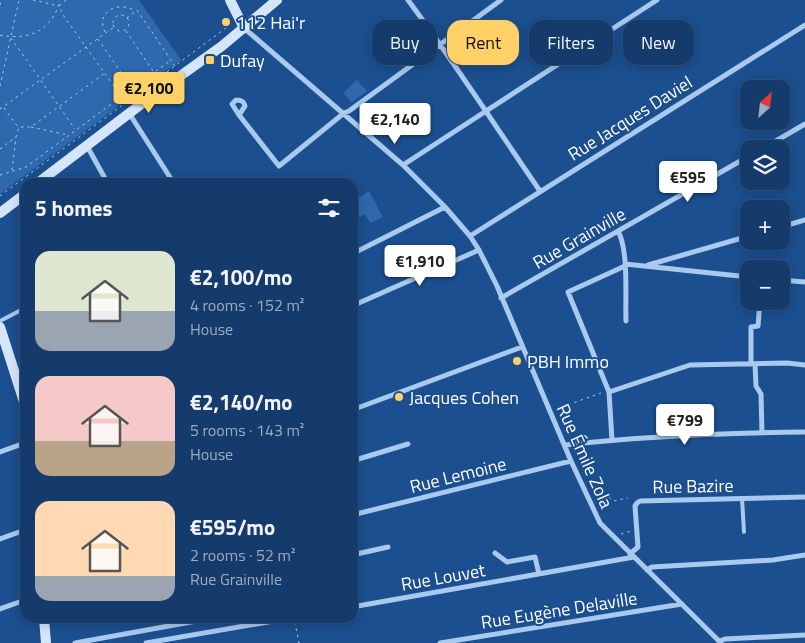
<!DOCTYPE html>
<meta charset="utf-8">
<style>
body{margin:0;font-family:"Titillium Web",sans-serif;background:#214673;color:#f1f3f6;height:100vh;display:flex;flex-direction:column;font-size:19px;white-space:nowrap}
*{box-sizing:border-box;margin:0}
p{font-size:16px;color:#9dadc1}
.icon{flex:none;width:28px;height:28px;fill:none;stroke:currentColor;stroke-width:2;stroke-linecap:round;stroke-linejoin:round}
.map{position:relative;flex:1;overflow:hidden}
.drawer{position:absolute;left:20px;top:178px;width:338px;height:445px;display:flex;flex-direction:column;background:#143b6b;border-radius:15px;box-shadow:0 2px 12px #0003,0 0 0 1px #33557e}
.drawer>*{flex:none}
.top-card{position:absolute;left:372px;top:20px;width:358px;height:45px;display:flex;gap:10px}
.needle{width:32px;rotate:27deg}
.buttons{position:absolute;left:740px;top:80px;display:grid;gap:10px}
.buttons a{display:grid;place-items:center;width:50px;height:50px;border-radius:10px;background:#143b6b;box-shadow:0 2px 12px #0003,0 0 0 1px #33557e;font-size:25px}
.price{position:absolute;translate:-50% -42px;padding:0 11px;border-radius:5px;background:#fff;color:#222;font-size:16px;line-height:32px;filter:drop-shadow(0 1px 2px #0008)}
.price::after{content:'';position:absolute;left:50%;top:30px;width:15px;height:11px;margin-left:-8px;background:inherit;clip-path:polygon(0 0,100% 0,50% 100%)}
.price.selected{background:#ffd166;color:#111}
ul{padding:0;list-style:none}
li{display:flex;align-items:center;gap:15px;height:125px;padding:0 15px}
li span{display:grid;place-items:center;flex:none;width:140px;height:100px;border-radius:15px;color:#555}
li>.icon{margin-inline-start:auto}
span .icon{width:60px;height:60px;fill:#fffc;stroke-width:1}
li b{font-size:21px}
h2{display:flex;justify-content:space-between;align-items:center;height:60px;padding:0 15px;font-size:21px}
.pill{padding:0 18px;border-radius:15px;background:#143b6b;box-shadow:0 2px 12px #0003,0 0 0 1px #33557e;font-size:18px;line-height:45px}
.pill.selected{background:#ffd166;color:#111}
.map>svg:first-child{display:block}
</style>
<div class="map">
<svg width="805" height="643" viewBox="0 0 805 643">
<rect width="100%" height="100%" fill="#1b4f8f"/>
<!-- green -->
<path fill="#2e69ad" d="M0 0H139L181 60 0 194Z
M357 80 367 91 352 102 343 93Z
M369 191 383 217 370 223 365 214 356 219 353 213V202Z"/>
<g fill="none" stroke-linecap="round" stroke-linejoin="round">
<!-- path -->
<path stroke="#a9c9ee" stroke-width="1" stroke-dasharray="2.5 4" stroke-linecap="butt" d="M33 0 59 6
M66 0 59 6 63 15 121 96
M0 5 1 0
M113 23a8 8 0 1 1 16 0a8 8 0 1 1-16 0Z
M127 18 137 10 175 66
M126 31 153 71
M105 32C95 12 118 0 135 11
M0 35C29 41 53 30 60 0
M11 38 75 129
M98 39 131 87
M0 86 19 0
M4 108 18 127
M0 109 114 27
M31 127 68 135
M0 149 16 137 19 127H31L105 73
M12 170 16 137
M0 175 26 167 171 60
M0 196 230 25 231 22
M556 409 601 393
M597 499 608 496 613 501 628 498
M621 534 631 531
M295 622 299 643"/>
<!-- lane -->
<path stroke="#a9c9ee" stroke-width="4" d="M0 321 25 308
M742 498 744 532"/>
<!-- street -->
<path stroke="#a9c9ee" stroke-width="5" d="M408 0C454 62 496 127 540 191
M244 28 403 165 445 207 470 236 479 250 497 286 571 461 600 523 721 643
M129 113 173 182
M239 115 245 106C244 101 241 100 236 100L232 104 239 115 279 166 344 113 349 111 501 0
M87 146 107 182
M762 149 805 124
M403 165 657 0
M781 227 805 220
M618 231C629 251 625 298 626 321
M470 236 805 25
M352 254 445 207
M625 264 749 277
M648 265 749 236
M781 280 805 282
M501 298 749 156
M352 306 479 250
M751 364V327L758 326 760 301
M755 364 756 386 761 394 762 433
M609 392 690 365 787 363 805 365
M352 410 522 347
M612 440 609 392 568 292 625 266
M565 445C644 436 725 433 805 432
M0 452 25 443
M352 461 408 444
M352 515 571 461
M0 539 25 530
M495 553 507 562 535 557 539 574
M630 554 638 547 635 506 637 503 640 501 805 497
M352 555 388 547
M647 570 652 567 773 560 805 555
M352 607 634 557
M0 609 25 600
M720 641 725 639 805 635
M75 643 213 618
M146 643 291 618
M440 643 682 604"/>
<!-- secondary -->
<path stroke="#d6e6fa" stroke-width="10" d="M230 0 244 28
M39 182 144 102 222 46 277 0
M0 213 25 194
M0 327 25 405
M44 618 46 643"/>
</g>
<!-- markers -->
<g fill="#ffd166" stroke="#1b4f8f" stroke-width="2">
<circle cx="226" cy="22" r="5"/>
<rect x="205" y="55" width="10" height="10" rx="2.5"/>
<circle cx="517" cy="361" r="5"/>
<circle cx="399" cy="397" r="5"/>
</g>
<g text-anchor="middle" dominant-baseline="central" stroke-width="4" stroke-linejoin="round" paint-order="stroke">
<!-- poi labels -->
<g font-size="18" fill="#fff" stroke="#1b4f8f" text-anchor="start">
<text x="236" y="22">112 Hai'r</text>
<text x="220" y="60">Dufay</text>
<text x="527" y="361">PBH Immo</text>
<text x="409" y="397">Jacques Cohen</text>
</g>
<!-- street labels -->
<g font-size="18" fill="#fff" stroke="#1b4f8f">
<text transform="translate(630 118) rotate(-32)">Rue Jacques Daviel</text>
<text transform="translate(579 238) rotate(-30)">Rue Grainville</text>
<text transform="translate(585 456) rotate(66)">Rue Émile Zola</text>
<text transform="translate(458 475) rotate(-14)">Rue Lemoine</text>
<text transform="translate(693 486) rotate(-1)">Rue Bazire</text>
<text transform="translate(443 577) rotate(-10)">Rue Louvet</text>
<text transform="translate(559 610) rotate(-9)">Rue Eugène Delaville</text>
</g>
</g>
</svg>
<div class="buttons">
<a><svg class="needle" viewBox="-14 -14 28 28"><path d="M0-13l5 13h-10z" fill="#e53935"/><path d="M0 13l5-13h-10z" fill="#9dadc1"/></svg></a>
<a><svg class="icon" aria-label="layers" viewBox="0 0 24 24"><path d="M12 4l9 5-9 5-9-5zM3 14l9 5 9-5"/></svg></a>
<a>+</a>
<a>−</a>
</div>
<b class="price selected" style="left:149px;top:114px">€2,100</b>
<b class="price" style="left:395px;top:145px">€2,140</b>
<b class="price" style="left:688px;top:203px">€595</b>
<b class="price" style="left:420px;top:287px">€1,910</b>
<b class="price" style="left:685px;top:446px">€799</b>
<div class="top-card">
<a class="pill">Buy</a>
<a class="pill selected">Rent</a>
<a class="pill">Filters</a>
<a class="pill">New</a>
</div>
<section class="drawer">
<h2>5 homes<svg class="icon" aria-label="filters" viewBox="0 0 24 24"><path d="M4 7h16M4 17h16"/><circle cx="9" cy="7" r="2"/><circle cx="15" cy="17" r="2"/></svg></h2>
<ul>
<li><span style="background:linear-gradient(#dfe7d0 60%,#9aa5b1 0)"><svg class="icon" aria-label="home" viewBox="0 0 24 24"><path d="M3 11l9-7 9 7M6 9v11h12V9"/></svg></span><div><b>€2,100/mo</b><p>4 rooms · 152 m²</p><p>House</p></div></li>
<li><span style="background:linear-gradient(#f6c9c9 65%,#b9a48a 0)"><svg class="icon" aria-label="home" viewBox="0 0 24 24"><path d="M3 11l9-7 9 7M6 9v11h12V9"/></svg></span><div><b>€2,140/mo</b><p>5 rooms · 143 m²</p><p>House</p></div></li>
<li><span style="background:linear-gradient(#ffd9b3 75%,#9aa5b1 0)"><svg class="icon" aria-label="home" viewBox="0 0 24 24"><path d="M3 11l9-7 9 7M6 9v11h12V9"/></svg></span><div><b>€595/mo</b><p>2 rooms · 52 m²</p><p>Rue Grainville</p></div></li>
</ul>
</section>
</div>
